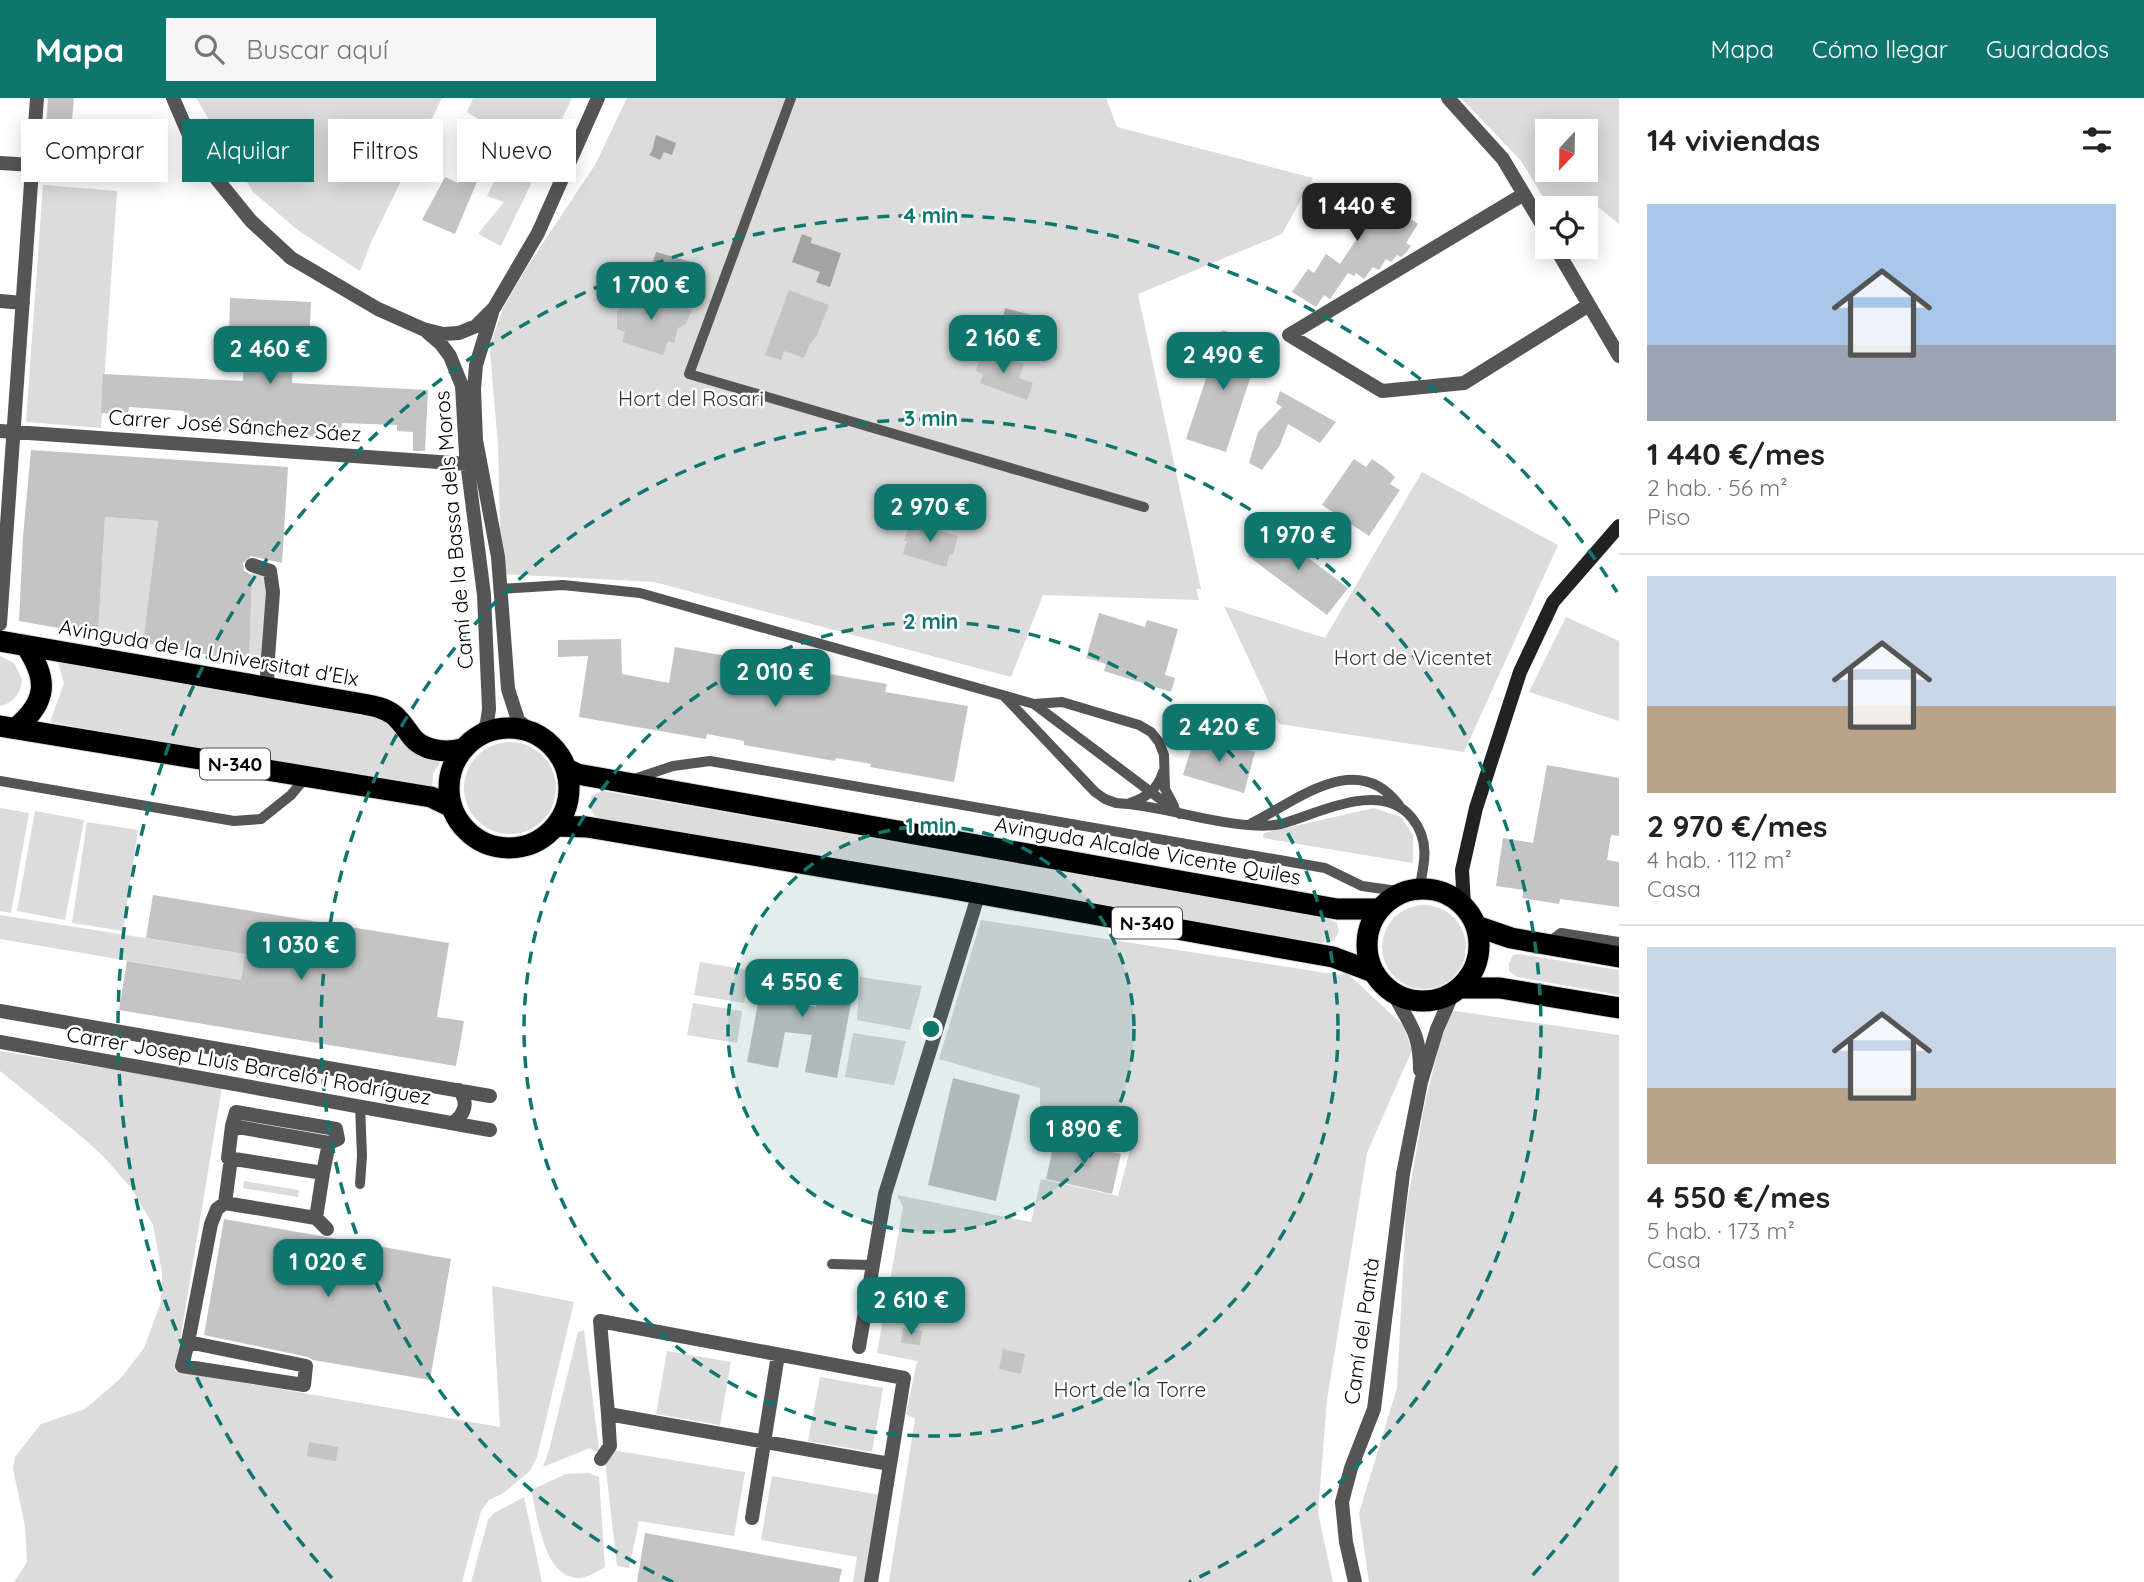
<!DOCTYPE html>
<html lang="es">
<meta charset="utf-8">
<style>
body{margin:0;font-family:Quicksand,sans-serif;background:#f6f6f6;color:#222;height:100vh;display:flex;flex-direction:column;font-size:26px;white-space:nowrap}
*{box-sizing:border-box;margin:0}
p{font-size:23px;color:#767676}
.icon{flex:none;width:38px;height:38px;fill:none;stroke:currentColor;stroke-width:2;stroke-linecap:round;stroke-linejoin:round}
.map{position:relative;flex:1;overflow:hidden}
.side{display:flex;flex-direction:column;background:#fff;width:525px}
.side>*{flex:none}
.top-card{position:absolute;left:21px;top:21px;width:665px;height:63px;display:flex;gap:14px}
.needle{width:46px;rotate:202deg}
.fabs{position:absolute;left:1535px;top:21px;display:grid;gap:14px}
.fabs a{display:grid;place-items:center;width:63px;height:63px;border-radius:0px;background:#fff;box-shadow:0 4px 18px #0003;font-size:35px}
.price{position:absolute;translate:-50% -60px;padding:0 16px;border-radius:14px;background:#0f766e;color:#fff;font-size:23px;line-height:46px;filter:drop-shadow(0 2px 4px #0008)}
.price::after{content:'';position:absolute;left:50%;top:42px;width:21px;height:16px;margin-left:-10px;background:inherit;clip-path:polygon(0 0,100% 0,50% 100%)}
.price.current{background:#222;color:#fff}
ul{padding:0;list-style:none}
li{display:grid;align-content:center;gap:14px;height:371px;padding:0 28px}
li+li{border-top:2px solid #e0e0e0}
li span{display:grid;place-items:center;height:217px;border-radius:0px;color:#555}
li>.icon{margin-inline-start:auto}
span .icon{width:126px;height:126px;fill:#fffc;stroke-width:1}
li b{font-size:30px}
h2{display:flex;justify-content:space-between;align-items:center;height:84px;padding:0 28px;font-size:30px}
.pill{padding:0 24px;border-radius:0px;background:#fff;box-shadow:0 4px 18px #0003;font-size:24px;line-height:63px}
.pill.current{background:#0f766e;color:#fff}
header{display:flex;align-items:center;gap:42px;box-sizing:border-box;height:98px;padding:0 35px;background:#0f766e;color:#fff}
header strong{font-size:33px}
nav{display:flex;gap:38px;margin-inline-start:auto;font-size:24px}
.search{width:490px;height:63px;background:#f6f6f6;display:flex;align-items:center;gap:18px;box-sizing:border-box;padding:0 24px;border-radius:0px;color:#767676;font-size:26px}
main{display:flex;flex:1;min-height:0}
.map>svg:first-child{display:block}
</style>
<header>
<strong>Mapa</strong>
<div class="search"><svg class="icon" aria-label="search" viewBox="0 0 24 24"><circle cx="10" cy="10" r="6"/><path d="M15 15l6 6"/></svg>Buscar aquí</div>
<nav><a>Mapa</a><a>Cómo llegar</a><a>Guardados</a></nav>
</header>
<main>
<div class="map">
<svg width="1619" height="1484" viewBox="0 0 1619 1484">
<rect width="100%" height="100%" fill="#fff"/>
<!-- green -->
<path fill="#dcdcdc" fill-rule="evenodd" d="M196 0H442L372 142 360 173 299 133 253 94Z
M473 0H572L501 148 478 136 504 104 487 98 513 42 467 14Z
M627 0H1106L1117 29 1313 80 1282 136 1138 196 1201 491H1196L1199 502 1043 497 1011 579 654 484 501 476 498 347 490 254 492 242 503 210 527 169 595 67Z
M1461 0H1619V126L1597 108 1586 114V110H1550L1521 63ZM1547 33H1586V72H1547Z
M43 87 117 93 101 330 26 324Z
M1422 374 1558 447 1464 654 1279 626 1224 508 1325 540Z
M105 419 158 423 143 545 98 537Z
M252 474C260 474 264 478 267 485L261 565 249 564Z
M1566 519 1619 543V623L1529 594Z
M0 558 14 565 22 581C21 595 14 605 0 608Z
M57 561 380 618 394 627 407 647 441 663 433 676 432 693 50 624 64 585Z
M464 690a46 46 0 1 1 92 0a46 46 0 1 1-92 0Z
M603 693 1325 819 1337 825 1339 834 1333 843 1320 845 605 721 595 718 589 709 591 698Z
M0 710 29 715 11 815 0 813Z
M1374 710 1401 719 1413 737V765L1263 740 1264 735Z
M35 713 84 722 65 822 17 813Z
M87 724 138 732 123 833 72 825Z
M1382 849a42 42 0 1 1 84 0a42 42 0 1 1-84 0Z
M0 817 245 856 241 882 0 841Z
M981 822 1340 877 1347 875 1403 927 1412 952 1367 1055 1327 1302 1318 1415 1333 1484H889L915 1321 906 1316 917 1263 877 1255 903 1109 897 1097 1031 1124 1041 1081 1118 1098 1130 1052 1040 1031V990L939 961Z
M1519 856 1619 872V897L1517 879 1509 873V865L1513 857Z
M700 864 749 872 744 905 694 897Z
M860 879 922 888 910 932 857 922Z
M693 905 742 913 737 945 687 937Z
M1448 912 1619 937V1484H1369L1359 1415 1397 1290 1406 1112 1424 1009Z
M853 935 906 943 894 987 845 979Z
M0 953 222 989 175 1273 500 1329 492 1188 574 1204 537 1359 530 1373 502 1396 489 1402 481 1413 462 1484H14L27 1464 25 1428 13 1371 15 1359 41 1326 85 1311 121 1280 144 1250 161 1204 162 1175 153 1127 132 1091 104 1059 82 1039 0 973Z
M244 1083 299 1092 298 1099 243 1090Z
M584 1232 599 1351 596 1354 590 1350 543 1369 549 1352 578 1234Z
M667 1253 731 1264 720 1327 656 1316Z
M820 1279 883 1290 872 1354 808 1343Z
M612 1352 745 1374 734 1438 639 1423 629 1470 617 1468 605 1363Z
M589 1375 599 1379 605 1469C598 1473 588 1479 580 1480 543 1481 538 1419 531 1392L566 1376Z
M772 1378 880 1397 865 1484H853L857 1459 761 1442Z
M524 1399 542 1484H471L488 1422 494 1415Z"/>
<!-- water -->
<path fill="#a3a3a3" d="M656 37 676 45 672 57 664 54 660 62 649 57 652 53Z
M802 136 812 140 811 145 841 155 830 189 816 184 820 174 792 164Z
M656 154 695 165 688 185 650 173Z
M1005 210 1039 219 1033 241 1025 239 1027 230 1002 224Z"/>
<!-- building -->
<path fill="#c4c4c4" d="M48 0H74L69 56 44 54Z
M465 75 479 79 455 136 422 122 445 79 458 85Z
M1331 91 1342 98 1346 92 1358 100 1362 95 1378 105 1380 101 1418 126 1406 145 1411 148 1406 155 1401 159 1397 157 1391 164 1386 161 1379 172 1373 169 1364 181 1356 175 1354 178 1348 175 1330 201 1324 197 1316 209 1292 194 1308 171 1314 175 1326 156 1340 166 1360 136 1331 117 1327 123 1315 115Z
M636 192 692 212 686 226 678 230 674 245 668 243 663 257 622 244 625 234 617 231V214Z
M789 192 829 207 817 237 810 246 804 260 784 253 781 262 765 257Z
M230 200 311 204 309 245 294 244 292 285 428 292 425 353H413V334L397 333V327L342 325 341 332 320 331V339L204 332 205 321 183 319 184 313 129 309 128 317 101 315 103 276 243 283 245 237H229Z
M1222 232 1255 243 1249 260 1256 262 1226 354 1186 341Z
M982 252 1024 266 1019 280 1033 285 1027 302 980 285 983 276 976 273Z
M1280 293 1336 324 1320 345 1288 326 1280 347 1262 372 1249 365 1258 334 1282 309 1276 305Z
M31 352 288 369 282 465 251 458 243 465 244 473 252 477 249 564 143 545 158 423 105 419 98 537 19 523 23 439Z
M1354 361 1366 369 1372 361 1385 370 1395 379 1390 386 1400 392 1369 438 1322 407Z
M910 424 958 438 953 457 950 456 946 469 903 456 907 443H904Z
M1269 430 1348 490 1327 517 1248 458Z
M1099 515 1145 529 1147 522 1178 531 1165 577 1175 580 1171 594 1104 573 1106 566 1086 560Z
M621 541 622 576 669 585 675 549 887 586 885 594 968 608 954 684 870 669 871 666 836 660 835 663 744 647V643L707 636 706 641 579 619 588 558 558 559V542Z
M1195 638 1255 654 1244 695 1183 677Z
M1547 667 1619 680V738L1611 737 1607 762 1619 764V809L1560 801 1559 806 1522 800 1524 792 1496 788 1503 740 1533 745Z
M153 797 449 845 437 919 464 923 456 968 119 912 127 863 241 882 245 856 146 840Z
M766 862 796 867 790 905 816 909 823 871 856 878 837 980 805 974 812 937 785 934 778 970 747 964Z
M953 980 1020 997 996 1103 928 1087Z
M1055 1041 1121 1056 1112 1096 1046 1081Z
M224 1121 451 1161 430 1282 313 1262 308 1259 204 1237Z
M903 1230 922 1233 920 1247 901 1245Z
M1003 1251 1025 1256 1021 1276 999 1271Z
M309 1344 338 1349 336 1363 307 1358Z
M645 1435 842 1471 839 1484H637Z"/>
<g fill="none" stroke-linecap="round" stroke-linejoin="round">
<!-- highway casing -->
<g stroke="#dbdbdb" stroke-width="23">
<path id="highway" d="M0 543 363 606C374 608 385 610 394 617 401 623 406 631 412 639 423 653 446 655 462 651
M0 628 431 699 452 709
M449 690a60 60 0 1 1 120 0a60 60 0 1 1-120 0Z
M16 630C48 603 48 581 26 548
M567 671 577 676 1337 811H1379
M556 728 587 729 948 790 1333 859 1373 874
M1367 847a56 56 0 1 1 112 0a56 56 0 1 1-112 0Z
M1476 828 1511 840 1619 859
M1460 890H1500L1619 910"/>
</g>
<!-- lane -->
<path stroke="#555" stroke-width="10" d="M791 0 689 276 1144 409
M500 491 563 487 640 495 1034 606 1180 716
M1004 598 1095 694 1105 701 1116 705C1160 707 1204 724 1249 727 1258 728 1271 728 1281 726 1318 716 1381 681 1412 720 1430 742 1425 765 1419 791
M1034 606 1062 604 1139 627 1151 634 1159 644 1164 657 1165 691 1174 708
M634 681 673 668 710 663 1325 770 1362 788 1405 794
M0 683 234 723 261 721 291 697 305 680
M1130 705C1147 699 1157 692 1163 674
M1252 725C1298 702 1357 651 1399 707
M1547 846 1561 835 1619 844
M360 1086 362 1058 360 1008
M832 1166 872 1167"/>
<!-- street -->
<path stroke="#555" stroke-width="14" d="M173 0 198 58 251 123 291 160 378 211 423 231 443 236 459 235 476 228 494 210 538 135 598 0
M1448 0 1503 61 1547 135
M0 65 33 67
M1524 96 1289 237 1382 293 1464 285 1589 207
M1555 149 1619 258
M0 203 23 205
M492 215 476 267 474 291 476 342 498 459 508 591 518 622 530 633
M427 234 441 246 450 258 462 288 466 356 484 497 489 611 487 625 482 636
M0 333 467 366
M252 467 270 473 273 494 267 573 268 588
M0 526 37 0
M1394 896C1410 928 1420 934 1420 972
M0 913 490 998
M0 944 490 1032
M453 1025C465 1016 469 1004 459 992
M232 1028 236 1014 336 1031 338 1041 329 1045 232 1028 228 1060 323 1075 316 1120 327 1131
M231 1060 225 1105 316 1120
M323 1075 329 1045
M188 1244 182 1268 304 1287 306 1268 188 1244 211 1126 217 1111 225 1105
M859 1249 885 1096 979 795
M601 1361 610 1348 608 1316
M752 1420 778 1257
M871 1484 904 1280 600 1223 608 1316 890 1366
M1355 1484 1346 1444 1342 1404 1351 1370 1374 1311 1403 1076 1421 984 1437 931 1453 895"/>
<!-- secondary -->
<path stroke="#222" stroke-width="14" d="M1464 808 1462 772 1476 710 1520 574 1553 504 1619 428"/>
<!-- highway -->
<use href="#highway" stroke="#000" stroke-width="21"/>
</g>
<!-- distance rings -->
<circle cx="931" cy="931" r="203" fill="#0f766e" fill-opacity=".12"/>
<g fill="none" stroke="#0f766e" stroke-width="3.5" stroke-dasharray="12 9">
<circle cx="931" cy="931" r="203"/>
<circle cx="931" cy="931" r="407"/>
<path d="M673 1484A610 610 0 1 1 1189 1484"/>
<path d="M1617 1368A813 813 0 0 1 1530 1480M332 1480A813 813 0 1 1 1617 494"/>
</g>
<g text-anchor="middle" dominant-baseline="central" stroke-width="5" stroke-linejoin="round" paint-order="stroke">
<!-- shield labels -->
<g fill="#fff" stroke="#4c4c4c" stroke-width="2">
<rect x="200" y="650.5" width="70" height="31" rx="5"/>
<rect x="1112" y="809.5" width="70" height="31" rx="5"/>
</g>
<g font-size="19" font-weight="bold" fill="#000">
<text x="235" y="666">N-340</text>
<text x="1147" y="825">N-340</text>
</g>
<!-- park labels -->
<g font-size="21" fill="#333" stroke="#fff">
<text x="691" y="300">Hort del Rosari</text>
<text x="1413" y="559">Hort de Vicentet</text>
<text x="1130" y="1291">Hort de la Torre</text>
</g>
<!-- street labels -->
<g font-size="21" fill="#000" stroke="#fff">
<text transform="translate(235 327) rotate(4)">Carrer José Sánchez Sáez</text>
<text transform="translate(453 432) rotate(-95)">Camí de la Bassa dels Moros</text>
<text transform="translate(209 554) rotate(10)">Avinguda de la Universitat d'Elx</text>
<text transform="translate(1148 752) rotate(10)">Avinguda Alcalde Vicente Quiles</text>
<text transform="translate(249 967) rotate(10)">Carrer Josep Lluís Barceló i Rodríguez</text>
<text transform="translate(1361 1233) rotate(-82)">Camí del Pantà</text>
</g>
</g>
<circle cx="931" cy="931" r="10" fill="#0f766e" stroke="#fff" stroke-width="3.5"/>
<g font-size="21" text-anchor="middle" font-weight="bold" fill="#0f766e" stroke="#fff" stroke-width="5" stroke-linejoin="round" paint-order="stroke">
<text x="931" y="125">4 min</text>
<text x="931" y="328">3 min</text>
<text x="931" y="531">2 min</text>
<text x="931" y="735">1 min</text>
</g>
</svg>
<div class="fabs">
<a><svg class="needle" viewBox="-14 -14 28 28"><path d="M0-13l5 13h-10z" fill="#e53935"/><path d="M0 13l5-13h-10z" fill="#767676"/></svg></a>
<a><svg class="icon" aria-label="locate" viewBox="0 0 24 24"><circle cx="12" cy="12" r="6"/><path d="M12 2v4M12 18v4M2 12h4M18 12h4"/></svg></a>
</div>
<b class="price current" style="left:1357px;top:145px">1 440 €</b>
<b class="price" style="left:651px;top:224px">1 700 €</b>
<b class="price" style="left:1003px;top:277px">2 160 €</b>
<b class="price" style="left:270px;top:288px">2 460 €</b>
<b class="price" style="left:1223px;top:294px">2 490 €</b>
<b class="price" style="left:930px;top:446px">2 970 €</b>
<b class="price" style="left:1298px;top:474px">1 970 €</b>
<b class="price" style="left:775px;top:611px">2 010 €</b>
<b class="price" style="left:1219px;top:666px">2 420 €</b>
<b class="price" style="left:301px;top:884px">1 030 €</b>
<b class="price" style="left:802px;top:921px">4 550 €</b>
<b class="price" style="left:1084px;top:1068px">1 890 €</b>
<b class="price" style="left:328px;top:1201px">1 020 €</b>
<b class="price" style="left:911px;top:1239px">2 610 €</b>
<div class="top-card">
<a class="pill">Comprar</a>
<a class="pill current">Alquilar</a>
<a class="pill">Filtros</a>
<a class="pill">Nuevo</a>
</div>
</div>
<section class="side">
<h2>14 viviendas<svg class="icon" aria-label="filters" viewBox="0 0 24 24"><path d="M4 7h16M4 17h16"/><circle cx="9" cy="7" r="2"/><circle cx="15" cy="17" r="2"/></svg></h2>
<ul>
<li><span style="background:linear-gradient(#a9c7e8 65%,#9aa5b1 0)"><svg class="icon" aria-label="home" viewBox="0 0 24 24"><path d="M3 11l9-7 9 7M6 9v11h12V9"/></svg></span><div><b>1 440 €/mes</b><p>2 hab. · 56 m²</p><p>Piso</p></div></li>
<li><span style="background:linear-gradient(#c9d6e8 60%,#b9a48a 0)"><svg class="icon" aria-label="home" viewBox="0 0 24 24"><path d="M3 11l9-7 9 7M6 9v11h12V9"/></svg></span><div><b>2 970 €/mes</b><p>4 hab. · 112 m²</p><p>Casa</p></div></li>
<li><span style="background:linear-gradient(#c9d6e8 65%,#b9a48a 0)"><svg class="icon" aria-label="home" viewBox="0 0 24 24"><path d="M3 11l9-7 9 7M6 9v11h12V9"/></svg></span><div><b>4 550 €/mes</b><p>5 hab. · 173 m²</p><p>Casa</p></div></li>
</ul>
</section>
</main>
